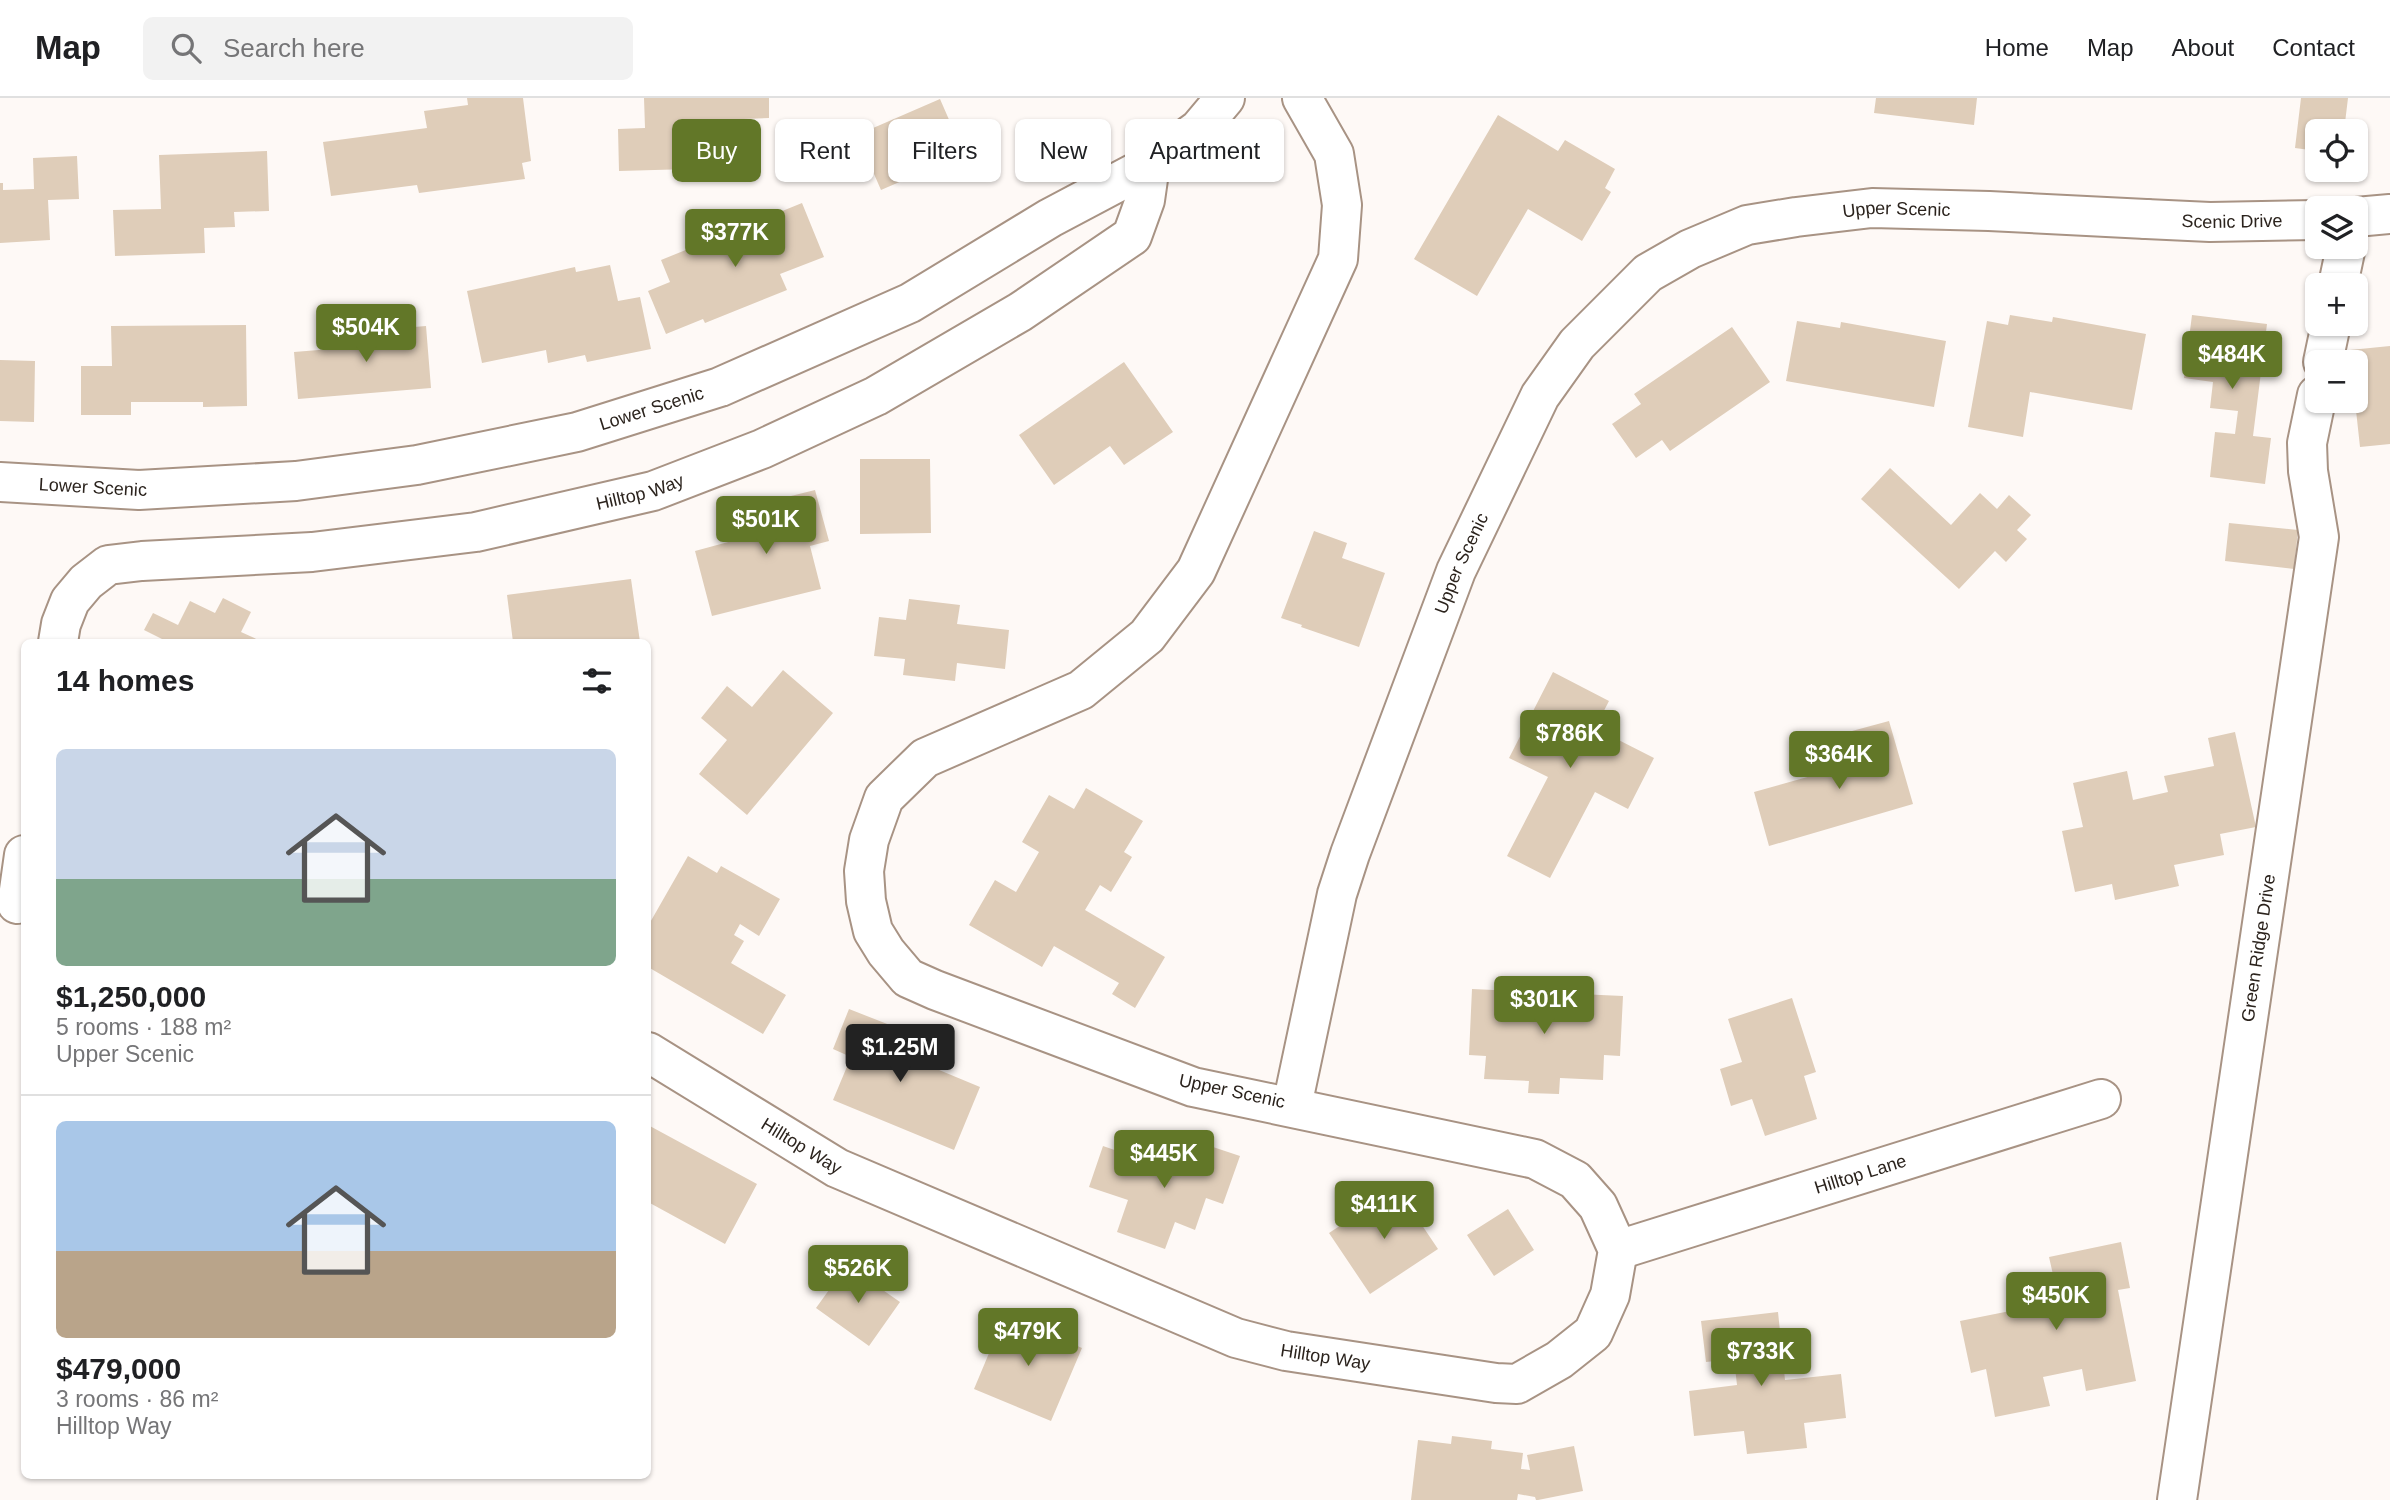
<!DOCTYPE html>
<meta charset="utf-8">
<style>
body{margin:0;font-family:Helvetica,sans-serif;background:#f2f2f2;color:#202124;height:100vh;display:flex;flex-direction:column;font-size:26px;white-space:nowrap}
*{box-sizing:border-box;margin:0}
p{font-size:23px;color:#757577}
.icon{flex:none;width:38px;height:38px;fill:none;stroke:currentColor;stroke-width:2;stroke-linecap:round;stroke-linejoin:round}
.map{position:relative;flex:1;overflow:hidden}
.side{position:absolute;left:21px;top:541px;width:630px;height:840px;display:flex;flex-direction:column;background:#fff;border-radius:10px;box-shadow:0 2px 5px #0004}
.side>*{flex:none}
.guide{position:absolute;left:672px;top:21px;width:665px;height:63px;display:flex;gap:14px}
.fabs{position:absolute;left:2305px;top:21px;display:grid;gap:14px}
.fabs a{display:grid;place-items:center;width:63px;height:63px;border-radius:10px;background:#fff;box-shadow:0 2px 5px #0004;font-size:35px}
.price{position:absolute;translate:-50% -60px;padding:0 16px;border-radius:7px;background:#627728;color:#fff;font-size:23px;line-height:46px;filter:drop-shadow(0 2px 4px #0008)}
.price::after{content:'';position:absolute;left:50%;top:42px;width:21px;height:16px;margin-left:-10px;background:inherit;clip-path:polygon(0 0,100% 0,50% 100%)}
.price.current{background:#222;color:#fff}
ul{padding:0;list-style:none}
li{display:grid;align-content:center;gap:14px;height:371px;padding:0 35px}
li+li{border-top:2px solid #e0e0e0}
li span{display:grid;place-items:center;height:217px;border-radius:10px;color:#555}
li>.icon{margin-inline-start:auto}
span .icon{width:126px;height:126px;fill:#fffc;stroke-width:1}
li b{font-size:30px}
h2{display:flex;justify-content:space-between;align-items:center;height:84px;padding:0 35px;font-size:30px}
.pill{padding:0 24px;border-radius:10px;background:#fff;box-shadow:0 2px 5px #0004;font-size:24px;line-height:63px}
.pill.current{background:#627728;color:#fff}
header{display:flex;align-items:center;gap:42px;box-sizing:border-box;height:98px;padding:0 35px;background:#fff;border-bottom:2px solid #e0e0e0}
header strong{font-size:33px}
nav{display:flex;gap:38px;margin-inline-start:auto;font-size:24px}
.search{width:490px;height:63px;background:#f2f2f2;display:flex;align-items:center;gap:18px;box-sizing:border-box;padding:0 24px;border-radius:10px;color:#757577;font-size:26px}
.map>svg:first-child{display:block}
</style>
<header>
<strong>Map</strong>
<div class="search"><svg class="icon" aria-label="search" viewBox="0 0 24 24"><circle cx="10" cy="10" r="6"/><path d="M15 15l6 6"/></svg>Search here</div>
<nav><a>Home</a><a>Map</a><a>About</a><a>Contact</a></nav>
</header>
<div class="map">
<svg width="2390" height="1402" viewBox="0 0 2390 1402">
<rect width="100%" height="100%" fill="#fef9f6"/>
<!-- building -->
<path fill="#dfcdb9" d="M467 0H523L531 63 522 65 525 81 419 95 417 87 331 98 323 44 427 30 424 13 468 7Z
M644 0H769V20L688 23 690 71 619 73 618 31 645 30Z
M1876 0H1977L1974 27 1874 15Z
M2301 0H2348L2344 33H2317V53L2295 50Z
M940 1 964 56 881 92 857 37Z
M1498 17 1558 53 1565 42 1615 71 1605 90 1611 94 1582 143 1528 111 1477 198 1414 161Z
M267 53 269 113 234 114 235 129 204 130 205 155 115 158 113 112 161 111 159 57Z
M77 58 79 101 48 102 50 142 0 145V85H3V92L34 91 33 60Z
M802 105 824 159 780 176 787 192 705 225 703 221 666 236 648 193 670 184 661 162Z
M610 167 618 203 640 199 651 251 587 264 585 257 548 265 546 252 482 265 467 193 575 169 576 174Z
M2010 217 2052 224 2053 219 2146 236 2132 312 2030 294 2023 339 1968 329 1987 223 2008 227Z
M2192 217 2267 226 2253 338 2271 340 2265 386 2210 379 2215 334 2235 336 2238 313 2210 310 2213 284 2184 280Z
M1797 223 1840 230 1841 224 1946 243 1934 309 1786 283Z
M246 227 247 308 203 309V304H131V317H81V268H112L111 228Z
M426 228 431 290 298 301 294 254 331 251 330 236Z
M1732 229 1770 284 1670 353 1662 342 1636 360 1612 326 1641 306 1634 296Z
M2390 248V346L2360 349 2355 303 2356 264H2351L2350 252Z
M0 262 35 263 34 324 0 323Z
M1124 264 1173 334 1124 367 1110 348 1054 387 1019 337Z
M860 361H930L931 435 860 436Z
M1890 370 1951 427 1980 395 1997 411 2009 397 2031 417 2017 432 2027 441 2006 464 1995 453 1959 491 1861 401Z
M815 392 829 443 810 448 821 491 712 518 695 453 754 437 747 409Z
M2229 425 2298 432 2294 471 2225 463Z
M1314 433 1347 445 1342 460 1385 475 1359 549 1301 529 1302 527 1281 520Z
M631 481 640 544H513L507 497Z
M223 500 251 514 241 534 263 544H163L164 542 144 532 153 515 178 527 190 503 215 515Z
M909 501 960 507 957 526 1009 532 1005 571 957 565 955 583 903 577 905 561 874 558 879 519 906 522Z
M783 572 833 615 747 717 699 676 727 642 701 620 727 588 752 609Z
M1553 574 1609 603 1595 630 1654 660 1628 711 1595 694 1550 780 1507 758 1548 679 1509 660Z
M1889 623 1913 706 1769 748 1754 694 1861 664 1852 633Z
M2235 634 2256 729 2220 736 2224 757 2174 767 2179 788 2115 802 2112 786 2075 794 2062 733 2083 729 2073 685 2127 673 2133 702 2168 694 2164 678 2214 668 2208 640Z
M1086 690 1143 723 1124 754 1132 759 1111 794 1100 787 1085 812 1165 859 1135 910 1112 896 1119 885 1054 848 1042 869 969 827 995 782 1016 794 1039 754 1022 744 1049 697 1074 711Z
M688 758 717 775 721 768 780 801 759 838 740 826 734 837 744 843 731 865 786 897 763 936 648 869V847L650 842 648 841V828Z
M1472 891 1623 898 1620 958 1604 957 1603 982 1560 980 1559 996 1528 995 1529 983 1484 981 1486 958 1469 957Z
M1792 900 1816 974 1804 978 1817 1021 1765 1038 1752 1001 1731 1008 1720 971 1742 964 1728 921Z
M849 911 900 931 891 952 980 989 954 1052 833 1002 851 959 833 951Z
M648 1027 757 1086 725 1146 648 1104Z
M1192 1042 1240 1058 1223 1106 1206 1100 1195 1132 1175 1124 1165 1151 1117 1134 1128 1102 1089 1089 1103 1048 1181 1075Z
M1397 1090 1438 1151 1370 1196 1329 1135Z
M1508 1111 1534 1152 1494 1178 1467 1137Z
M2121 1144 2130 1190 2118 1192 2136 1283 2086 1293 2082 1271 2043 1279 2050 1308 1995 1319 1986 1271 1971 1275 1960 1223 2015 1212 2011 1190 2054 1181 2049 1159Z
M847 1167 900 1204 869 1248 816 1210Z
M1778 1214 1785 1282 1841 1276 1846 1320 1804 1325 1807 1350 1747 1356 1744 1333 1694 1338 1689 1293 1737 1287 1734 1261 1706 1264 1701 1223Z
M1005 1217 1082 1250 1051 1323 974 1291Z
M1452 1338 1492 1343 1491 1351 1523 1355 1521 1371 1530 1372 1527 1357 1574 1348 1583 1393 1538 1402H1536L1535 1399 1518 1396 1517 1402H1411L1418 1342 1451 1346Z"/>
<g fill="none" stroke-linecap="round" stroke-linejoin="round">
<!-- minor casing -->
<g stroke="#a89384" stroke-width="42">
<g id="minor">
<path d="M2338 187 2346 149"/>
<path d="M2323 264 2331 226"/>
<path id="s1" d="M0 384 139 392 296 383 417 367 577 334 720 289 910 205 1050 120 1150 67 1199 31 1225 0"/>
<path id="s2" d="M58 544 61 526 70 503 86 484 108 467 142 463 312 454 476 434 653 393 762 351 876 298 1020 214 1132 138 1145 102 1150 67"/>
<path d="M17 806 24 757"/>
<path id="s3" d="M648 954 837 1070 1236 1240 1286 1253 1496 1285 1517 1286 1559 1262 1593 1235 1610 1197 1618 1152 1598 1108 1575 1082 1535 1061 1193 989 935 892 908 880 886 854 873 833 866 803 864 773 869 742 884 700 925 660 1081 592 1147 538 1196 473 1338 161 1342 107 1334 56 1302 0"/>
<path id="s4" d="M1292 1008 1337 796 1350 756 1456 473 1540 298 1577 246 1648 175 1690 151 1747 127 1796 119 1872 110 1989 113 2146 121"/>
<path id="s5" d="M1618 1152 2101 1001"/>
<path id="s6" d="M2177 1402 2319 439 2308 373 2307 345 2317 297"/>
</g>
</g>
<!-- tertiary casing -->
<g stroke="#a89384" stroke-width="42">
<g id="tertiary">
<path d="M2356 119 2390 116"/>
<path id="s7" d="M2146 121 2210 124 2317 122"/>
</g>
</g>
<!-- minor -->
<use href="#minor" stroke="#fff" stroke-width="38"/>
<!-- tertiary -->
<use href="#tertiary" stroke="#fff" stroke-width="38"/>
</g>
<g text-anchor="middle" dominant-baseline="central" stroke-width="6" stroke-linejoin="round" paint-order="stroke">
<!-- street labels -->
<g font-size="18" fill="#2b231d" stroke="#fff">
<text stroke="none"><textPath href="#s4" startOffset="1180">Upper Scenic</textPath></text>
<text stroke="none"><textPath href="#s7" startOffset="86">Scenic Drive</textPath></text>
<text stroke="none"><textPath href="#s1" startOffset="660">Lower Scenic</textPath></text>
<text stroke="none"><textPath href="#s1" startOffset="93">Lower Scenic</textPath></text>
<text stroke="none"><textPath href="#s2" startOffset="634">Hilltop Way</textPath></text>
<text stroke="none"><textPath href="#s4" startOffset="570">Upper Scenic</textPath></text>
<text stroke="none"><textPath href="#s6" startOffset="558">Green Ridge Drive</textPath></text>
<text transform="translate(1232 993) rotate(12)">Upper Scenic</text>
<text stroke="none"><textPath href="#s3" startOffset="180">Hilltop Way</textPath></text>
<text stroke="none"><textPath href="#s5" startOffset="254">Hilltop Lane</textPath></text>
<text stroke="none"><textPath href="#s3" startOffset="747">Hilltop Way</textPath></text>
</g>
</g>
</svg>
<div class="fabs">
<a><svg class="icon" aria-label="locate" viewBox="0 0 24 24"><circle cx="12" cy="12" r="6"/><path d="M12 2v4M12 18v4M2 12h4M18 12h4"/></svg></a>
<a><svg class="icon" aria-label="layers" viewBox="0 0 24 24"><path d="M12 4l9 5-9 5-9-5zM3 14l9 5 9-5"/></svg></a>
<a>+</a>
<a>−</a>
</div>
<b class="price" style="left:735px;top:171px">$377K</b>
<b class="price" style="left:366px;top:266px">$504K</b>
<b class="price" style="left:2232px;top:293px">$484K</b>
<b class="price" style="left:766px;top:458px">$501K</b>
<b class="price" style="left:1570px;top:672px">$786K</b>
<b class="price" style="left:1839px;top:693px">$364K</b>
<b class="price" style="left:1544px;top:938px">$301K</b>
<b class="price current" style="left:900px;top:986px">$1.25M</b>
<b class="price" style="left:1164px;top:1092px">$445K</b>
<b class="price" style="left:1384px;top:1143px">$411K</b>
<b class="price" style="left:858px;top:1207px">$526K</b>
<b class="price" style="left:2056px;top:1234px">$450K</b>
<b class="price" style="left:1028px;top:1270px">$479K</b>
<b class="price" style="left:1761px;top:1290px">$733K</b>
<div class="guide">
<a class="pill current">Buy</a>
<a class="pill">Rent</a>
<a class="pill">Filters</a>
<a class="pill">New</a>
<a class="pill">Apartment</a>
</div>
<section class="side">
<h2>14 homes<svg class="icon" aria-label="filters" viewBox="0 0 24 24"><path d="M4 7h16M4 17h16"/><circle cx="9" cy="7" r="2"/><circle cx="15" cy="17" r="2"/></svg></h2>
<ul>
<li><span style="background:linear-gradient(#c9d6e8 60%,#7fa58c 0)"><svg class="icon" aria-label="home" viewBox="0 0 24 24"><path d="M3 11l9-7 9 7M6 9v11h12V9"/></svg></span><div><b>$1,250,000</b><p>5 rooms · 188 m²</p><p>Upper Scenic</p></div></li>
<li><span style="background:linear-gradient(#a9c7e8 60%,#b9a48a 0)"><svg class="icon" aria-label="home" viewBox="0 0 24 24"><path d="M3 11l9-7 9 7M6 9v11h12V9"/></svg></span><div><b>$479,000</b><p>3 rooms · 86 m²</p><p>Hilltop Way</p></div></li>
</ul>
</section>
</div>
